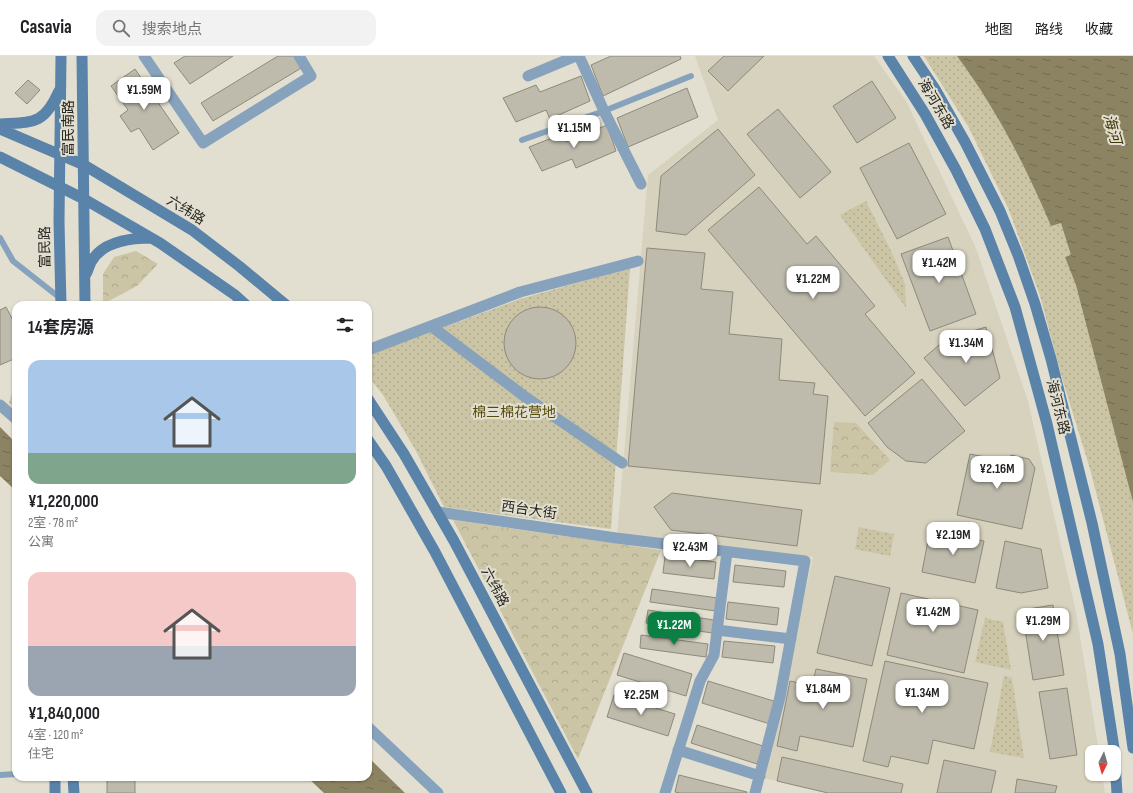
<!DOCTYPE html>
<html lang="zh">
<meta charset="utf-8">
<style>
body{margin:0;font-family:"Sofia Sans Condensed","Noto Sans SC",sans-serif;background:#f2f2f2;color:#202124;height:100vh;display:flex;flex-direction:column;font-size:15px;white-space:nowrap}
*{box-sizing:border-box;margin:0}
p{font-size:13px;color:#757577}
.icon{flex:none;width:22px;height:22px;fill:none;stroke:currentColor;stroke-width:2;stroke-linecap:round;stroke-linejoin:round}
.map{position:relative;flex:1;overflow:hidden}
.details{position:absolute;left:12px;top:245px;width:360px;height:480px;display:flex;flex-direction:column;background:#fff;border-radius:12px;box-shadow:0 1px 3px #0004}
.details>*{flex:none}
.needle{width:26px;rotate:185deg}
.controls{position:absolute;left:1085px;top:689px;display:grid;gap:8px}
.controls a{display:grid;place-items:center;width:36px;height:36px;border-radius:8px;background:#fff;box-shadow:0 1px 3px #0004;font-size:20px}
.price{position:absolute;translate:-50% -34px;padding:0 9px;border-radius:8px;background:#fff;color:#222;font-size:13px;line-height:26px;filter:drop-shadow(0 1px 2px #0008)}
.price::after{content:'';position:absolute;left:50%;top:24px;width:12px;height:9px;margin-left:-6px;background:inherit;clip-path:polygon(0 0,100% 0,50% 100%)}
.price.current{background:#0b8043;color:#fff}
ul{padding:0;list-style:none}
li{display:grid;align-content:center;gap:8px;height:212px;padding:0 16px}
li span{display:grid;place-items:center;height:124px;border-radius:12px;color:#555}
li>.icon{margin-inline-start:auto}
span .icon{width:72px;height:72px;fill:#fffc;stroke-width:1}
li b{font-size:17px}
h2{display:flex;justify-content:space-between;align-items:center;height:48px;padding:0 16px;font-size:17px}
header{display:flex;align-items:center;gap:24px;box-sizing:border-box;height:56px;padding:0 20px;background:#fff;border-bottom:1px solid #e0e0e0}
header strong{font-size:19px}
nav{display:flex;gap:22px;margin-inline-start:auto;font-size:14px}
.search{width:280px;height:36px;background:#f2f2f2;display:flex;align-items:center;gap:10px;box-sizing:border-box;padding:0 14px;border-radius:12px;color:#757577;font-size:15px}
.map>svg:first-child{display:block}
</style>
<header>
<strong>Casavia</strong>
<div class="search"><svg class="icon" aria-label="search" viewBox="0 0 24 24"><circle cx="10" cy="10" r="6"/><path d="M15 15l6 6"/></svg>搜索地点</div>
<nav><a>地图</a><a>路线</a><a>收藏</a></nav>
</header>
<div class="map">
<svg width="1133" height="737" viewBox="0 0 1133 737">
<defs>
<pattern id="grass-dots" width="8" height="8" patternUnits="userSpaceOnUse"><rect width="8" height="8" fill="#cbc5a5"/><path d="M2 2h.1M6 6h.1" fill="none" stroke="#aea98e" stroke-width="1.8" stroke-linecap="round"/></pattern>
<pattern id="forest-crowns" width="20" height="18" patternUnits="userSpaceOnUse"><rect width="20" height="18" fill="#cbc5a5"/><path d="M2 6a3 3 0 1 1 6 0M12 15a3 3 0 1 1 6 0" fill="none" stroke="#aea98e"/></pattern>
<pattern id="water-ripples" width="26" height="14" patternUnits="userSpaceOnUse"><rect width="26" height="14" fill="#8b8361"/><path d="M2 4q2-2 4 0t4 0M15 11q2-2 4 0t4 0" fill="none" stroke="#726b50"/></pattern>
</defs>
<rect width="100%" height="100%" fill="#e2dfd0"/>
<!-- built -->
<path fill="#d7d2bd" d="M695 0H874L906 45 976 192 1028 345 1076 556 1099 696H1092V718H1102L1105 737H829L764 722 813 501 617 480 648 119 718 64Z"/>
<!-- grass -->
<path fill="url(#grass-dots)" d="M924 0H1133V578L1090 413 1062 322 1040 240 1009 154 969 72Z
M866 145 892 197 905 228 906 252 840 159Z
M630 212 611 473 444 451 416 395 383 339 368 320V299L520 243Z
M16 325V353L9 347Z
M859 471 894 478 890 500 855 493Z
M985 562 1003 566 1011 614 975 606Z
M1004 619 1012 622 1024 702 990 696Z"/>
<!-- forest -->
<path fill="url(#forest-crowns)" d="M136 195 158 208 137 230 103 248V218L114 201Z
M834 366 856 367 890 404 873 419 830 416Z
M453 464 661 494 578 703Z"/>
<!-- water -->
<path fill="url(#water-ripples)" d="M957 0H1133V446L1084 260 1076 229 1065 201 1071 199 1061 167 1051 170C1026 111 996 52 957 0Z
M0 371 16 387V435L0 420Z
M368 701 405 737H324L307 721H368Z"/>
<!-- building -->
<path fill="#bebbac" stroke="#8d8a7c" d="M185 0H233L190 28 174 7Z
M278 0H297L303 11 213 65 201 47Z
M611 0H680L681 3 603 40 591 9Z
M724 0H764L728 35 708 15Z
M135 13 179 77 153 94 139 72 131 76 120 60 128 54 111 30Z
M581 20 590 45 550 63 546 54 516 66 503 42 536 29 540 36Z
M28 24 40 34 27 48 15 37Z
M872 25 896 62 857 87 833 50Z
M687 32 698 61 628 91 617 62Z
M778 53 831 116 800 142 747 78Z
M607 69 616 95 576 112 572 103 542 115 529 91 562 78 566 86Z
M718 73 755 119 686 179 656 175 661 120Z
M909 87 946 158 897 183 860 112Z
M759 131 807 188 816 180 875 250 865 258 915 317 865 360 708 174Z
M948 181 976 258 930 275 901 198Z
M647 192 705 197 701 233 733 236 729 278 782 283 779 324 815 327 813 338 828 340 820 428 628 410Z
M6 251 16 270V302L0 309V254Z
M504 287a36 36 0 1 1 72 0a36 36 0 1 1-72 0Z
M986 271 1000 322 965 350 924 302 946 283Z
M922 323 965 375 926 407 906 405 887 391 868 367Z
M970 398 1009 406 1011 399 1029 403 1035 412 1022 473 957 459Z
M672 437 802 454 797 490 671 474 654 451Z
M930 474 984 485 975 527 922 516Z
M1005 485 1041 493 1048 532 1021 537 996 532Z
M665 500 716 506 714 523 663 517Z
M735 509 786 515 784 531 733 526Z
M835 520 890 532 872 610 817 597Z
M652 533 718 542 716 555 650 546Z
M901 537 978 554 964 617 887 599Z
M728 546 779 552 777 569 726 563Z
M1053 549 1064 619 1033 624 1022 554Z
M648 554 714 564 712 577 646 567Z
M641 579 708 588 706 601 640 592Z
M724 585 775 590 773 607 722 601Z
M624 597 692 618 686 640 617 619Z
M885 605 988 627 974 693 933 684 928 708 891 700 888 711 863 705Z
M816 613 867 623 853 691 800 680 797 695 777 690 790 625 812 630Z
M708 625 777 646 770 668 702 647Z
M1067 632 1077 699 1050 703 1039 636Z
M614 639 675 658 668 680 607 661Z
M697 669 763 690 757 708 691 687Z
M782 701 903 728 901 737H828L777 725Z
M944 704 996 715 991 737H937Z
M679 719 747 736V737H680L675 736Z
M107 721H135V737H107Z
M200 721H226V723Z
M1017 723 1057 730 1055 737H1015Z"/>
<g fill="none" stroke-linecap="round" stroke-linejoin="round">
<!-- service -->
<path stroke="#86a2bc" stroke-width="6" d="M522 84 604 55 691 20
M0 182 13 205 60 242
M0 719 16 718"/>
<!-- minor -->
<path stroke="#86a2bc" stroke-width="11" d="M144 0 203 87 311 20 299 0
M579 0 604 55 641 128
M528 20 576 0
M431 270 524 340 622 407
M368 294 520 236 638 205
M438 456 616 482 805 505 780 641 755 737
M717 574 791 583
M368 671 438 737
M678 694 760 720
M665 737 700 625 714 599 727 496"/>
<!-- tertiary -->
<path stroke="#86a2bc" stroke-width="11" d="M0 349 16 363"/>
<!-- secondary -->
<path stroke="#5a83aa" stroke-width="11" d="M82 0 85 249
M888 0 925 58 956 114 985 173 1015 251 1047 368 1098 588 1114 692 1117 737
M913 0 935 33 965 86 1000 155 1018 199 1035 248 1051 303 1092 467 1120 598 1133 692
M0 68C33 66 44 69 59 35
M0 73 84 109 192 174 239 210 286 249
M0 101 84 143 160 187 235 239 246 249
M86 218C88 215 89 210 91 206 102 186 130 182 151 182
M61 249 59 165 61 0
M368 343 404 398 454 485 587 737
M368 384 386 410 435 496 561 737
M55 721V737
M73 721 74 737"/>
</g>
<g text-anchor="middle" dominant-baseline="central" stroke-width="4" stroke-linejoin="round" paint-order="stroke">
<!-- street labels -->
<g font-size="14" fill="#282721" stroke="#e2dfd0">
<text transform="translate(936 48) rotate(59)">海河东路</text>
<text transform="translate(68 72) rotate(-90)">富民南路</text>
<text transform="translate(186 154) rotate(32)">六纬路</text>
<text transform="translate(45 191) rotate(-91)">富民路</text>
<text transform="translate(1058 351) rotate(76)">海河东路</text>
<text transform="translate(529 454) rotate(8)">西台大街</text>
<text transform="translate(495 531) rotate(62)">六纬路</text>
</g>
<!-- park labels -->
<g font-size="14" fill="#584c0b" stroke="#e2dfd0">
<text x="514" y="356">棉三棉花营地</text>
</g>
<!-- water labels -->
<g font-size="15" font-style="italic" fill="#3f3606" stroke="#e2dfd0">
<text transform="translate(1112 73) rotate(75)">海河</text>
</g>
</g>
</svg>
<div class="controls">
<a><svg class="needle" viewBox="-14 -14 28 28"><path d="M0-13l5 13h-10z" fill="#e53935"/><path d="M0 13l5-13h-10z" fill="#757577"/></svg></a>
</div>
<b class="price" style="left:144px;top:55px">¥1.59M</b>
<b class="price" style="left:574px;top:93px">¥1.15M</b>
<b class="price" style="left:939px;top:228px">¥1.42M</b>
<b class="price" style="left:813px;top:244px">¥1.22M</b>
<b class="price" style="left:966px;top:308px">¥1.34M</b>
<b class="price" style="left:997px;top:434px">¥2.16M</b>
<b class="price" style="left:953px;top:500px">¥2.19M</b>
<b class="price" style="left:690px;top:512px">¥2.43M</b>
<b class="price" style="left:933px;top:577px">¥1.42M</b>
<b class="price" style="left:1043px;top:586px">¥1.29M</b>
<b class="price current" style="left:674px;top:590px">¥1.22M</b>
<b class="price" style="left:823px;top:654px">¥1.84M</b>
<b class="price" style="left:922px;top:658px">¥1.34M</b>
<b class="price" style="left:641px;top:660px">¥2.25M</b>
<section class="details">
<h2>14套房源<svg class="icon" aria-label="filters" viewBox="0 0 24 24"><path d="M4 7h16M4 17h16"/><circle cx="9" cy="7" r="2"/><circle cx="15" cy="17" r="2"/></svg></h2>
<ul>
<li><span style="background:linear-gradient(#a9c7e8 75%,#7fa58c 0)"><svg class="icon" aria-label="home" viewBox="0 0 24 24"><path d="M3 11l9-7 9 7M6 9v11h12V9"/></svg></span><div><b>¥1,220,000</b><p>2室 · 78 m²</p><p>公寓</p></div></li>
<li><span style="background:linear-gradient(#f6c9c9 60%,#9aa5b1 0)"><svg class="icon" aria-label="home" viewBox="0 0 24 24"><path d="M3 11l9-7 9 7M6 9v11h12V9"/></svg></span><div><b>¥1,840,000</b><p>4室 · 120 m²</p><p>住宅</p></div></li>
</ul>
</section>
</div>
